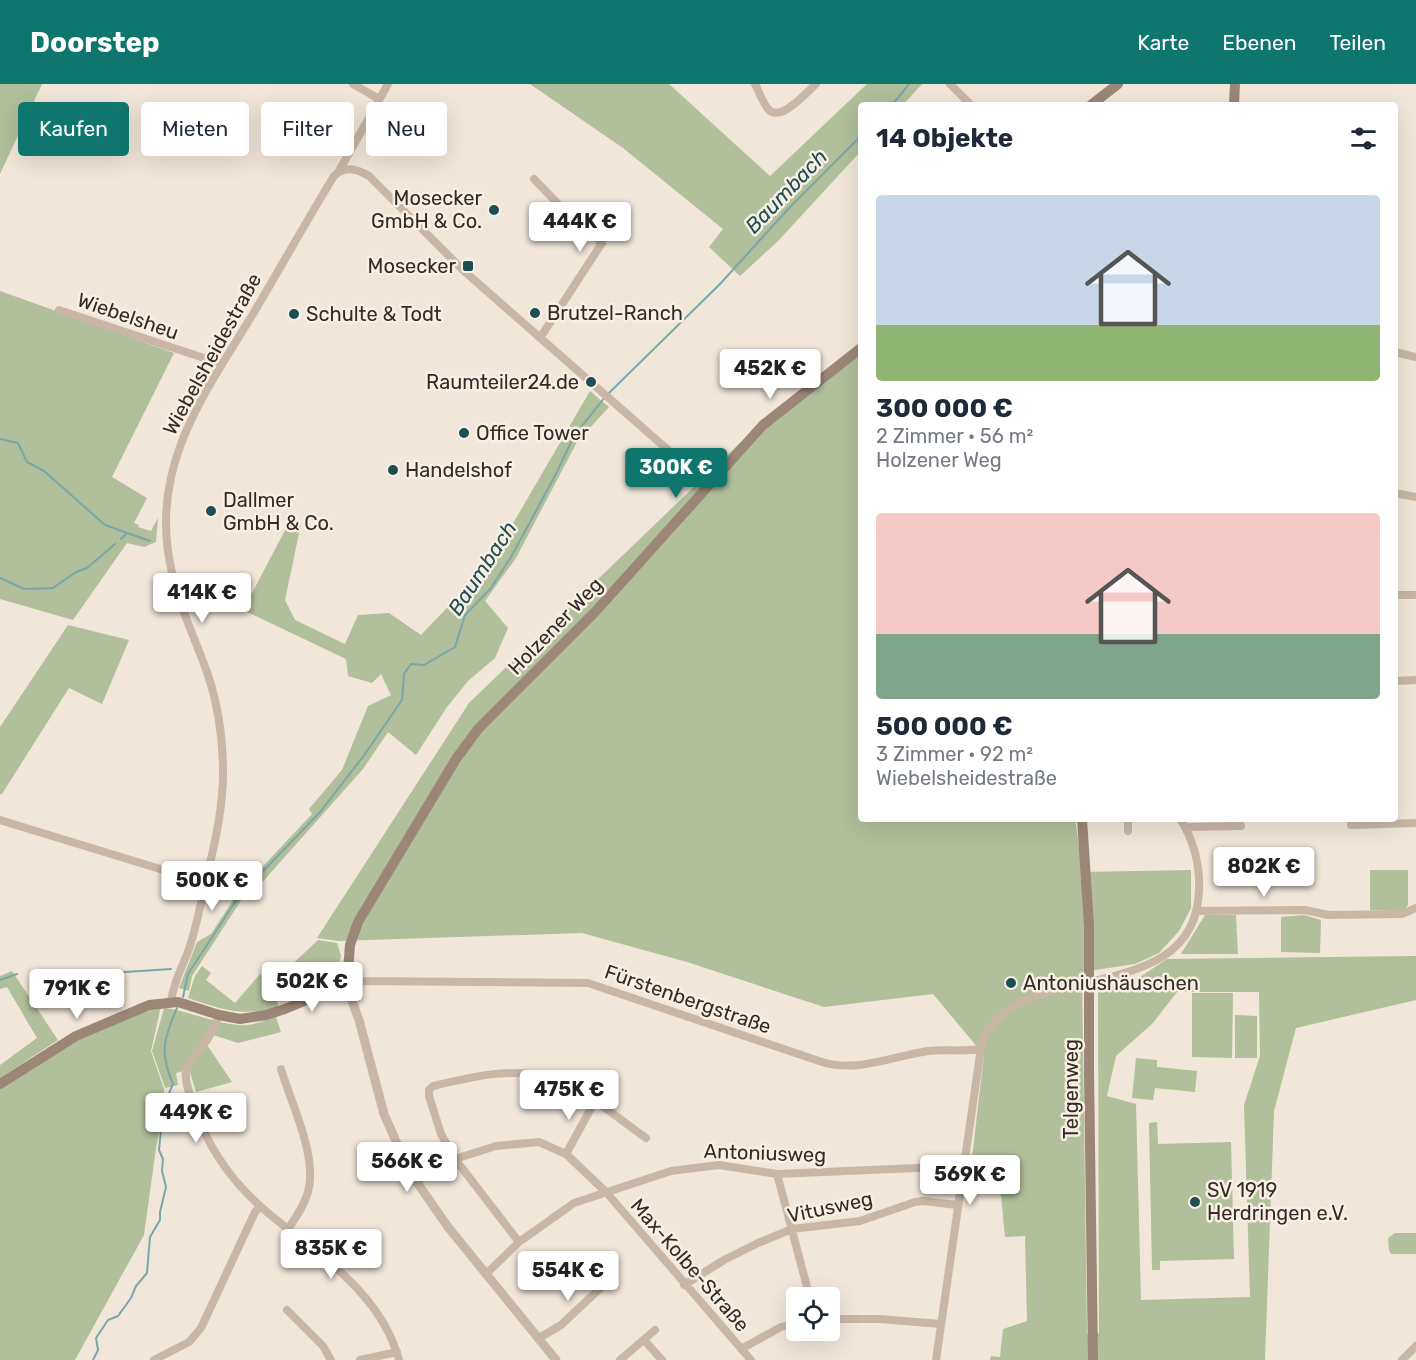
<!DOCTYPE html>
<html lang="de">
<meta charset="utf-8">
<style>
body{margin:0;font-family:Rubik,sans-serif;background:#f2f2f3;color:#1f2937;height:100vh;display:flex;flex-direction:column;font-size:22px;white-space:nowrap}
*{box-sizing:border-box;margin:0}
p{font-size:20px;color:#747a83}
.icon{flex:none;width:33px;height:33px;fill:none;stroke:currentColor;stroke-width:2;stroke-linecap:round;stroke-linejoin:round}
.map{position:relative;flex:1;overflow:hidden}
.details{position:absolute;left:858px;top:18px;width:540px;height:720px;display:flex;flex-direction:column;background:#fff;border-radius:6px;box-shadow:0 6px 24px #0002}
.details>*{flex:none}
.hud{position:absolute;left:18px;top:18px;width:570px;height:54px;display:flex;gap:12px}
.fabs{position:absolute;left:786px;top:1203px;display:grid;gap:12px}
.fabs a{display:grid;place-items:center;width:54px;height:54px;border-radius:6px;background:#fff;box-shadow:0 6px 24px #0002;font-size:30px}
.price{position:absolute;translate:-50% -51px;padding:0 14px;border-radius:6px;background:#fff;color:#222;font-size:20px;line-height:39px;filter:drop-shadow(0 2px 3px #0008)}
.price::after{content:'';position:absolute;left:50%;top:36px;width:18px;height:14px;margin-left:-9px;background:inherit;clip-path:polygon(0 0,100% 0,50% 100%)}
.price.on{background:#0f766e;color:#fff}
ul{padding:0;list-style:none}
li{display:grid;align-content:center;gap:12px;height:318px;padding:0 18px}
li span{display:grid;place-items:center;height:186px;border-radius:6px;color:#555}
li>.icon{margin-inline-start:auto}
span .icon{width:108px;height:108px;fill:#fffc;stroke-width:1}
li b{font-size:26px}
h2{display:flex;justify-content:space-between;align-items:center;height:72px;padding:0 18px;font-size:26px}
.pill{padding:0 21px;border-radius:6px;background:#fff;box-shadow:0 6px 24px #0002;font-size:21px;line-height:54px}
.pill.on{background:#0f766e;color:#fff}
header{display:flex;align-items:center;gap:36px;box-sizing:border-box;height:84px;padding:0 30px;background:#0f766e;color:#fff}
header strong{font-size:28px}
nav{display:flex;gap:33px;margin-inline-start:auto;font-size:21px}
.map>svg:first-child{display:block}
</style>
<header>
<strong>Doorstep</strong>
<nav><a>Karte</a><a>Ebenen</a><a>Teilen</a></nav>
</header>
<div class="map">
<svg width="1416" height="1276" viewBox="0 0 1416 1276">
<rect width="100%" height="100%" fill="#f0e6d9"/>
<!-- green -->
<path fill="#b1bf9a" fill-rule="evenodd" d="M0 0H42L0 90Z
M530 0H669L770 92 867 0H922L903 21H861V67L779 156 740 192 709 163 723 145 623 64Z
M0 207 174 269 112 393 147 414 134 439 139 441 138 443 151 447 158 434 156 458 144 463 127 459 73 536 0 515Z
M861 260V735H1075L1083 788 1191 786V824L1179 847 1159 869 1135 880 1082 888 1087 1250 1099 1249 1098 909 1108 901 1140 893 1167 875 1416 872V916L1296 944 1274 1027 1265 1276H990L991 1272 1000 1273 1003 1245 1027 1237 1025 1152 1005 1153 999 1091H970L984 971 933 910 824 923 687 878 582 849 338 857 317 854 469 619 773 327ZM1177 908H1259L1260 972 1244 1021 1250 1213 1141 1216 1136 1020 1107 1012 1116 972 1153 939Z
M590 307 609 323 577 358 516 474 485 517 508 544 495 574 468 597 447 623 416 671 388 648 363 685 258 803 242 815 192 892 189 907 179 904 197 858 211 850 237 810 312 730 309 725 342 686 368 622 391 611 381 590 372 599 348 592 346 575 243 526 291 435 301 440 285 516 295 536 345 560 358 531 389 529 421 551 490 479Z
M68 541 129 556 102 620 69 604 2 710H0V643Z
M1370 786H1408V821L1403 827 1370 826Z
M1205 831H1236L1238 870H1181Z
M1304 831 1321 836 1320 869 1281 868V833Z
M318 856 337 859 341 872 336 889 288 915 279 897 283 889Z
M202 882 211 889 206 896 235 919 260 890 271 902 279 923C241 933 224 926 188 914L195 892Z
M12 887 58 956 0 994V981L37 954 7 903 0 905V892Z
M1192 909H1233L1232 974 1192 973Z
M161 922 151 967 164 1005 165 1022 156 1064 144 1151 75 1276H0V1005L78 956 117 937Z
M164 924C191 927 222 943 248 941 257 940 267 935 276 933L281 948 238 959 207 949 203 955 232 998 196 1008 189 985 176 989 178 1001 165 1004 152 967Z
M1235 931 1257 932V974H1235Z
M1136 974 1157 976V983L1197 987 1195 1008 1155 1004 1153 1016 1132 1014Z
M1157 1038 1158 1060 1231 1058 1234 1175 1160 1177V1186H1152L1149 1039Z
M1395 1149H1416V1170H1391L1389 1166 1388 1154Z"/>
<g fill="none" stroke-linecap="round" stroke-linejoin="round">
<!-- stream -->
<path stroke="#79a8ac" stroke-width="2" d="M892 21 909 0
M609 309 720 200 790 123 861 52
M0 355 18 359 27 378 44 387 105 441 150 457
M121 455 126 450
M0 494 24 505 53 504 76 488 87 484 115 460
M0 896 17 890
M89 896 125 888 171 885
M183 913 188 890 239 812 321 727 365 670 402 616 404 590 411 580 424 581 455 563 465 531 491 504 511 473 556 390 574 352 605 313
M93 1276 98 1266 96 1254 108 1236 118 1232 131 1214 136 1202 147 1189 150 1153 160 1136V1128L166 1103 162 1087 163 1075 159 1066 161 1046 158 1034 173 1000C159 968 164 954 177 924"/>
<!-- minor -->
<path stroke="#c8b7a6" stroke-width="8" d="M353 0 379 15
M755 0C759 7 763 20 769 26 781 38 807 8 816 0
M950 0 971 21
M339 87 388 0
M534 95 561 123 602 159 540 254
M59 226 222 280
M1395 268 1416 273
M1395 409 1416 413
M1395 511H1416
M1395 597 1416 596
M1128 735V747
M0 736 206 799
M1351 741 1416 739
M1186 743 1241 742
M1197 827 1305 826 1328 831 1402 830 1416 824
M344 895 354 897 588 899 822 978C856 989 894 972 928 967 945 965 963 968 980 965
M171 918C173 898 184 880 190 862 196 843 200 824 204 805 213 766 223 729 223 689 223 656 218 621 208 591 195 554 177 518 170 479 150 379 207 306 256 225 282 181 307 136 334 92 345 81 357 85 369 92L464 187 708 401
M219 931C215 940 212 948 207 956 201 965 189 975 186 986 184 998 191 1014 195 1025 208 1063 231 1096 261 1123 313 1168 380 1205 399 1276
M281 985C291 1019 318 1073 308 1108 304 1122 296 1133 288 1145
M566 1070 595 1017
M777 1090 810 1214
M416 1098 455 1075 496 1062 539 1058 566 1070 606 1108 751 1276
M519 1158 455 1075 441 1050 429 1012V1006L433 1002C472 993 517 981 556 996 589 1009 618 1034 646 1054
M487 1189 519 1158 574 1119 671 1087 719 1081 777 1090 964 1082
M684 1201 724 1176 758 1159 792 1145 860 1137 915 1118 923 1117 957 1121
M287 1226 323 1262 331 1276
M830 1235H879L941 1240
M539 1254 561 1241 609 1196
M644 1256 662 1276
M741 1265 781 1243 796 1239
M154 1276 189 1258 201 1244 255 1128 260 1122
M360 1276 397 1268
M620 1276 655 1246
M936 1276 982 957C988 945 996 934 1008 926 1069 885 1198 908 1199 804 1200 781 1193 754 1180 735
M1402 1276 1416 1262"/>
<!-- tertiary -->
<path stroke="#c8b7a6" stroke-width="9" d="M344 895 359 936 384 1030 409 1087 448 1143 556 1276"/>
<!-- secondary -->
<path stroke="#9b8677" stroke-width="10" d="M1091 21 1118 0
M1234 21 1235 0
M1082 735 1089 842V989L1093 1276
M0 1000 76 952 149 921 178 918 219 931 240 935 266 931 285 925 328 907 338 901 348 887 350 861 358 838 456 675 478 645 595 528 763 341 861 264"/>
</g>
<!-- markers -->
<g fill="#1e4e54" stroke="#f8f0e5" stroke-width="2">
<circle cx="494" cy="126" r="6"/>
<rect x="462" y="176" width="12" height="12" rx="3"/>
<circle cx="535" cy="229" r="6"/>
<circle cx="294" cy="230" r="6"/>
<circle cx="591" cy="298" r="6"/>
<circle cx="464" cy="349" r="6"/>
<circle cx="393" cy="386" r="6"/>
<circle cx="211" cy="427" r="6"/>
<circle cx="1011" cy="899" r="6"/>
<circle cx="1195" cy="1118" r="6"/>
</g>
<g text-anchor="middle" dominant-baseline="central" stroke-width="5" stroke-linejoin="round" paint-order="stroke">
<!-- poi labels -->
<g font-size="20" fill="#342b27" stroke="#f8f0e5" text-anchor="start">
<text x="482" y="114" text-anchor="end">Mosecker<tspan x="482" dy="23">GmbH &amp; Co.</tspan></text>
<text x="456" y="182" text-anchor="end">Mosecker</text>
<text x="547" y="229">Brutzel-Ranch</text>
<text x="306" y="230">Schulte &amp; Todt</text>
<text x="579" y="298" text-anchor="end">Raumteiler24.de</text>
<text x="476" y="349">Office Tower</text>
<text x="405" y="386">Handelshof</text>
<text x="223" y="416">Dallmer<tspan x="223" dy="23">GmbH &amp; Co.</tspan></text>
<text x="1023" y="899">Antoniushäuschen</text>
<text x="1207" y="1106">SV 1919<tspan x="1207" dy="23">Herdringen e.V.</tspan></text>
</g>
<!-- street labels -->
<g font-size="20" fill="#342b27" stroke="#f8f0e5">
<text transform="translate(128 232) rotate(19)">Wiebelsheu</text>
<text transform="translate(212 270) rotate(-61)">Wiebelsheidestraße</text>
<text transform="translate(555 542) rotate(-46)">Holzener Weg</text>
<text transform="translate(688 915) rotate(19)">Fürstenbergstraße</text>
<text transform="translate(1071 1005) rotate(-90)">Telgenweg</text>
<text transform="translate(765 1069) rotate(2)">Antoniusweg</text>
<text transform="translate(830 1123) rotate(-12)">Vitusweg</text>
<text transform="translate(690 1181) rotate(49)">Max-Kolbe-Straße</text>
</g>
<!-- water labels -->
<g font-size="21" font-style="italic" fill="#1e4e54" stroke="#f8f0e5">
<text transform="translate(786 107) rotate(-46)">Baumbach</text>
<text transform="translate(482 484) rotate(-57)">Baumbach</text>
</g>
</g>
</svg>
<div class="fabs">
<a><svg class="icon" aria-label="locate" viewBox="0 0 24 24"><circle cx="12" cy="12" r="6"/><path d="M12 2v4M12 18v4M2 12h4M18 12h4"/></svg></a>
</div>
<b class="price" style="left:580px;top:169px">444K €</b>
<b class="price" style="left:770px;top:316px">452K €</b>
<b class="price on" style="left:676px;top:415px">300K €</b>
<b class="price" style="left:202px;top:540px">414K €</b>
<b class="price" style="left:1264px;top:814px">802K €</b>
<b class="price" style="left:212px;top:828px">500K €</b>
<b class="price" style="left:312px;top:929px">502K €</b>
<b class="price" style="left:77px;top:936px">791K €</b>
<b class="price" style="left:569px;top:1037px">475K €</b>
<b class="price" style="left:196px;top:1060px">449K €</b>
<b class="price" style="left:407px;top:1109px">566K €</b>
<b class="price" style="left:970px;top:1122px">569K €</b>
<b class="price" style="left:331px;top:1196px">835K €</b>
<b class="price" style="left:568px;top:1218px">554K €</b>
<div class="hud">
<a class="pill on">Kaufen</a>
<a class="pill">Mieten</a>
<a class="pill">Filter</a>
<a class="pill">Neu</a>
</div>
<section class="details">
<h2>14 Objekte<svg class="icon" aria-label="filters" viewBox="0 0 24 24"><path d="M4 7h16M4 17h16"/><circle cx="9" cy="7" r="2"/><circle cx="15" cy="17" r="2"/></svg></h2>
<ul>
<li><span style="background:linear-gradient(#c9d6e8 70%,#8fb573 0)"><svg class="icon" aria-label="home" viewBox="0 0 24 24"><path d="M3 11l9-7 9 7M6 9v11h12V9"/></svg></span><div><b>300 000 €</b><p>2 Zimmer · 56 m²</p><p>Holzener Weg</p></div></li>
<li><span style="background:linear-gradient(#f6c9c9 65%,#7fa58c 0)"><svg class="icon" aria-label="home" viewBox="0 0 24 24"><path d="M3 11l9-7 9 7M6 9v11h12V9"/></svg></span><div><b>500 000 €</b><p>3 Zimmer · 92 m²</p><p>Wiebelsheidestraße</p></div></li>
</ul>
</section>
</div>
